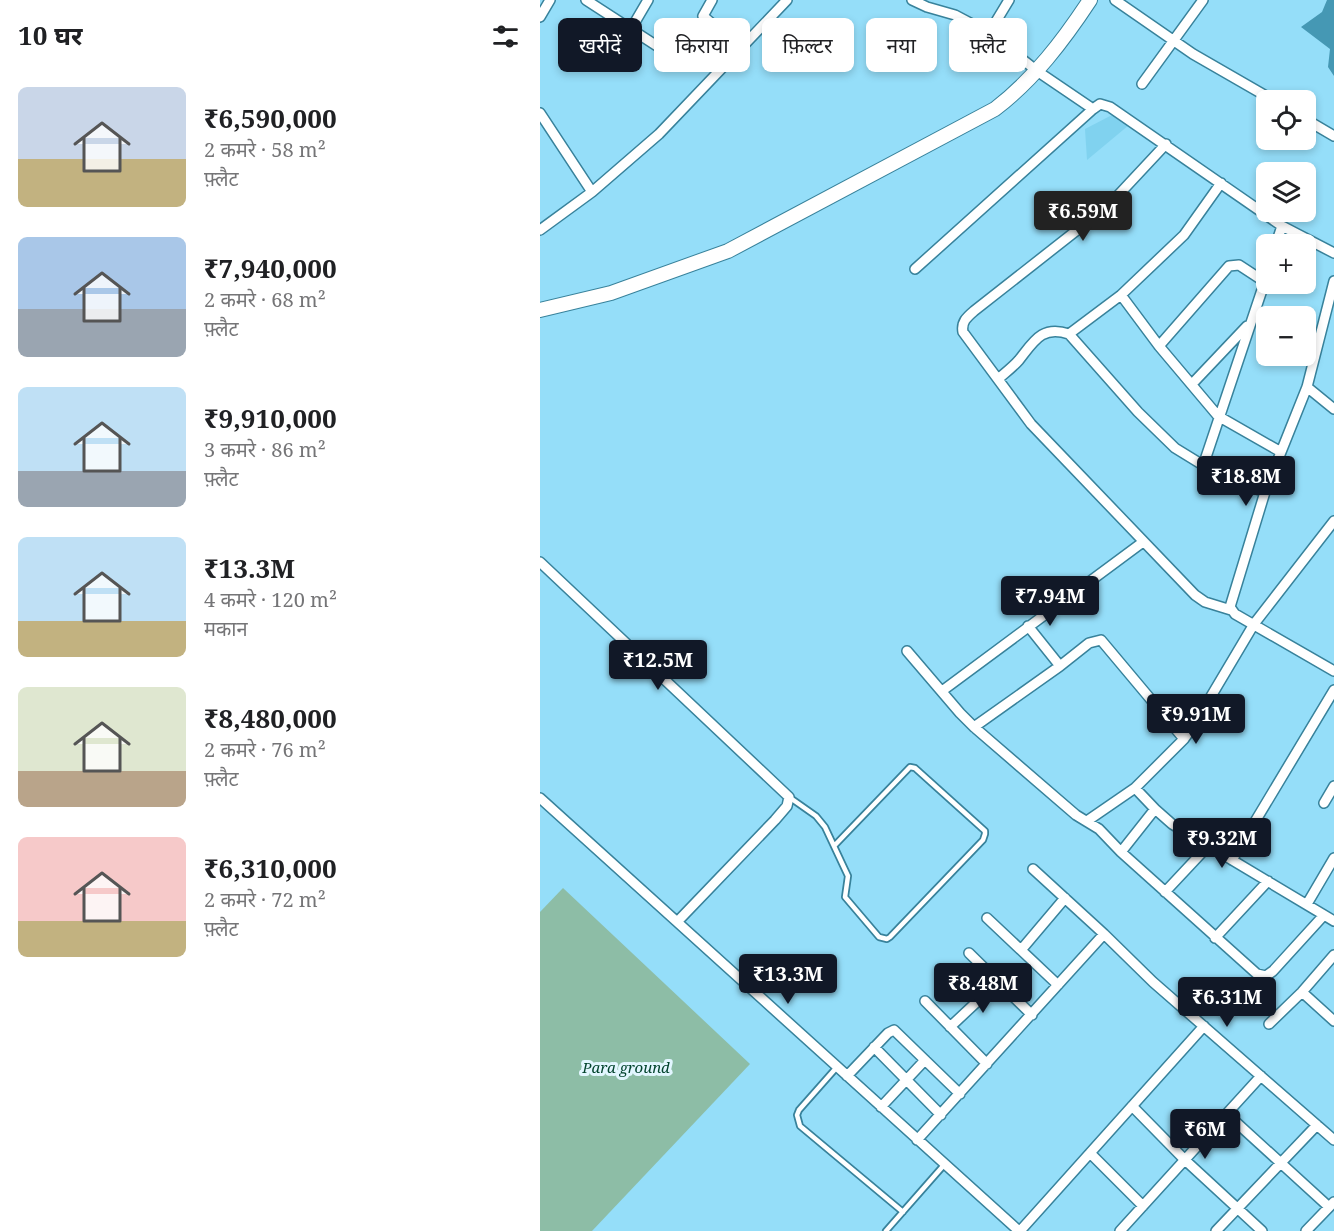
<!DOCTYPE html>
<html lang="hi">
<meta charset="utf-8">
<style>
body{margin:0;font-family:"Noto Serif","Noto Sans Devanagari",serif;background:#f2f2f2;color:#202124;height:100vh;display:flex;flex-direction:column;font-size:22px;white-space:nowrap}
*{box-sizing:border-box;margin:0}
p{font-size:20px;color:#757577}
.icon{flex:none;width:33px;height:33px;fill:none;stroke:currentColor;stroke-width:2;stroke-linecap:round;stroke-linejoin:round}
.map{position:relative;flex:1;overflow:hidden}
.sheet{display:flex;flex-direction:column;background:#fff;width:540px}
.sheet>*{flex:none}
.guide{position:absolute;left:18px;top:18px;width:570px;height:54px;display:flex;gap:12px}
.controls{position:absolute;left:716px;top:90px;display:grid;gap:12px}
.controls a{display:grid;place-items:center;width:60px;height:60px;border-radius:9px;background:#fff;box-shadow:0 3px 9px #0003;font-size:30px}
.price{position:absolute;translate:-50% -51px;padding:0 14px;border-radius:6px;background:#111827;color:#fff;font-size:20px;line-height:39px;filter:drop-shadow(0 2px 3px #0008)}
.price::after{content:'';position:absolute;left:50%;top:36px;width:18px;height:14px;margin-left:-9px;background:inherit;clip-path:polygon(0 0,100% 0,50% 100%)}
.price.active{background:#222;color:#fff}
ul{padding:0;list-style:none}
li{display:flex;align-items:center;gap:18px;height:150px;padding:0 18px}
li span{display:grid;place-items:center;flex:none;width:168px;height:120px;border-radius:9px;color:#555}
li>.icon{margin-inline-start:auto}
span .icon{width:72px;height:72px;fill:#fffc;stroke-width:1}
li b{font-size:26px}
h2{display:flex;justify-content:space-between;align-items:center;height:72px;padding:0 18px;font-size:26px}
.pill{padding:0 21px;border-radius:9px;background:#fff;box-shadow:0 3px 9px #0003;font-size:21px;line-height:54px}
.pill.active{background:#111827;color:#fff}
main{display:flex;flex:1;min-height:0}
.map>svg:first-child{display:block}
</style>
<main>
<section class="sheet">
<h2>10 घर<svg class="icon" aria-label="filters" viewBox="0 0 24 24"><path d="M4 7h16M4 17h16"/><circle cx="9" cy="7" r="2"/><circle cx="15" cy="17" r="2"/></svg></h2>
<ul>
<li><span style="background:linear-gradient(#c9d6e8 60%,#c2b280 0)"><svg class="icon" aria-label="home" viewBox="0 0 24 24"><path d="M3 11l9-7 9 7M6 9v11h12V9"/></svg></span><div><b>₹6,590,000</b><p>2 कमरे · 58 m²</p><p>फ़्लैट</p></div></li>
<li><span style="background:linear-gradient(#a9c7e8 60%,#9aa5b1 0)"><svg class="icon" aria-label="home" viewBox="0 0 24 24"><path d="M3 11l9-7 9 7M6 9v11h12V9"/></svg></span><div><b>₹7,940,000</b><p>2 कमरे · 68 m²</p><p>फ़्लैट</p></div></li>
<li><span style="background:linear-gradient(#bfe0f5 70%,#9aa5b1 0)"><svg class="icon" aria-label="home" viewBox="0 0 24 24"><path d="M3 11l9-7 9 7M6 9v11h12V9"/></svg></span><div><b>₹9,910,000</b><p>3 कमरे · 86 m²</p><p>फ़्लैट</p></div></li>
<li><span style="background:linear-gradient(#bfe0f5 70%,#c2b280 0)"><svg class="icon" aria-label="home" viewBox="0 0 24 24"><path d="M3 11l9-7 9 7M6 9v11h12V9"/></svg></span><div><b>₹13.3M</b><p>4 कमरे · 120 m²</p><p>मकान</p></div></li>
<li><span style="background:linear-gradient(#dfe7d0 70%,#b9a48a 0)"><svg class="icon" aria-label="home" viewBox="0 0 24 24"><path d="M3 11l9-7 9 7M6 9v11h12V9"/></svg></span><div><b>₹8,480,000</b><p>2 कमरे · 76 m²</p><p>फ़्लैट</p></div></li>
<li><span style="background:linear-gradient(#f6c9c9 70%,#c2b280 0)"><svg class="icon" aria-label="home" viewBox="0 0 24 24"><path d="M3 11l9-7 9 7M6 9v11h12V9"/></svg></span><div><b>₹6,310,000</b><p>2 कमरे · 72 m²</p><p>फ़्लैट</p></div></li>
</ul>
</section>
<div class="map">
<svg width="794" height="1231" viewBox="0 0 794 1231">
<rect width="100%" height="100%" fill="#95def9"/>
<!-- built -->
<path fill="#80d2ef" d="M572 115 589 125 547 160 545 129Z"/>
<!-- green -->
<path fill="#8dbda6" d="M23 888 210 1064 52 1231H0V912Z"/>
<!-- water -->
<path fill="#4598b4" d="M787 0H794V76L788 67 790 49 761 27 782 12Z"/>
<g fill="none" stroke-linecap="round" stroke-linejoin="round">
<!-- lane casing -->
<g stroke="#38829b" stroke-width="8">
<path id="lane" d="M249 797 276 816 285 827 308 876 305 897 339 937 347 939 350 937 443 840 445 834V831L375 768 370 767 295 845
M297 1067 259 1110 257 1115 260 1126 363 1212
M346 1231 404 1165"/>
</g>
<!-- street casing -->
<g stroke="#38829b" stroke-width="12">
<path id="street" d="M46 0 117 46
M172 0 163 16 202 49
M372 0 387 7 415 15 449 33 497 71 553 109 560 104 570 107 742 226 794 253
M575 0 653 54 733 100
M0 17 10 0
M91 29 108 0
M449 33 469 0
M602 84 663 0
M0 113 52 192
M765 119 794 136
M626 144 569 205 434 311C427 317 421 322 423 332L491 424 655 595 665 602 691 610
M681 183 644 235 581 295 529 334 598 412 635 448 679 475 725 492
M0 230 52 192 119 134 247 0
M736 244 742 226
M375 269 553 109
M794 281 767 387 725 492 690 607 695 614 794 671
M581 295 619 346 678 416 741 452
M619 346 689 266 699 265 725 282
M458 379C465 373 473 367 479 360 494 341 502 325 529 334
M652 384 707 326
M767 387 794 409
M663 466 726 278
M0 562 249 797 247 806 235 820 138 921
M367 651 420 713 434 727 536 815 559 829 581 852 717 974 726 976 733 971 784 915
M520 666 549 643 561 640 644 739
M402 691 603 542
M434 727 520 666 488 626
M595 788 615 809 632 824 794 921
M0 798 479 1231
M784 803 794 786
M547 821 595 788 644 739 654 725 714 624 794 521
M581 852 615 809
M692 860 794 690
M625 892 669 845
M767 904 794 858
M447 918 518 985
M564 934 613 982 794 1140
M675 938 728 881
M481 950 525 898
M429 953 492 1015
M762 992 794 1021
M385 1001 447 1064
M729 1024 762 992 794 955
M410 1027 458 982
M334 1047 401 1115
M307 1076 348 1033 354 1030 420 1094
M592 1106 645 1160 722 1231
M341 1107 385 1060
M687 1114 789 1207
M377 1140 564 934 493 869
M550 1153 603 1206
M480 1231 664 1026
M580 1231 721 1076
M676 1231 777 1125
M766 1231 794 1202"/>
</g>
<!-- secondary casing -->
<g stroke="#38829b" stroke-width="16">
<path id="secondary" d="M0 310 71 293 188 251 455 109C494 79 523 41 550 0"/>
</g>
<!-- lane -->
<use href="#lane" stroke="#fff" stroke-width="4.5"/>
<!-- street -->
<use href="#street" stroke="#fff" stroke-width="9"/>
<!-- secondary -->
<use href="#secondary" stroke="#fff" stroke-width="14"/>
</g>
<g text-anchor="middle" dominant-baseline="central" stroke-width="6" stroke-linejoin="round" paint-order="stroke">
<!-- park labels -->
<g font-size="15" font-style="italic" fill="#03442e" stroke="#e2f6ff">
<text x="86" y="1067">Para ground</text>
</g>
</g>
</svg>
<div class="controls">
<a><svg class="icon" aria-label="locate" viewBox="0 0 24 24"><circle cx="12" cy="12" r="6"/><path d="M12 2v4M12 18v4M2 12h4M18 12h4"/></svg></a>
<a><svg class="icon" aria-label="layers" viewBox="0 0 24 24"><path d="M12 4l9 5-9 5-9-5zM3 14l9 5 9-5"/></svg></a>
<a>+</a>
<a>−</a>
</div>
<b class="price active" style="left:543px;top:242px">₹6.59M</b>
<b class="price" style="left:706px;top:507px">₹18.8M</b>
<b class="price" style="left:510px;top:627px">₹7.94M</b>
<b class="price" style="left:118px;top:691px">₹12.5M</b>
<b class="price" style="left:656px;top:745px">₹9.91M</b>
<b class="price" style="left:682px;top:869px">₹9.32M</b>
<b class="price" style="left:248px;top:1005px">₹13.3M</b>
<b class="price" style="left:443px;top:1014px">₹8.48M</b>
<b class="price" style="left:687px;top:1028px">₹6.31M</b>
<b class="price" style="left:665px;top:1160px">₹6M</b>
<div class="guide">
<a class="pill active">खरीदें</a>
<a class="pill">किराया</a>
<a class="pill">फ़िल्टर</a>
<a class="pill">नया</a>
<a class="pill">फ़्लैट</a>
</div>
</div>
</main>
